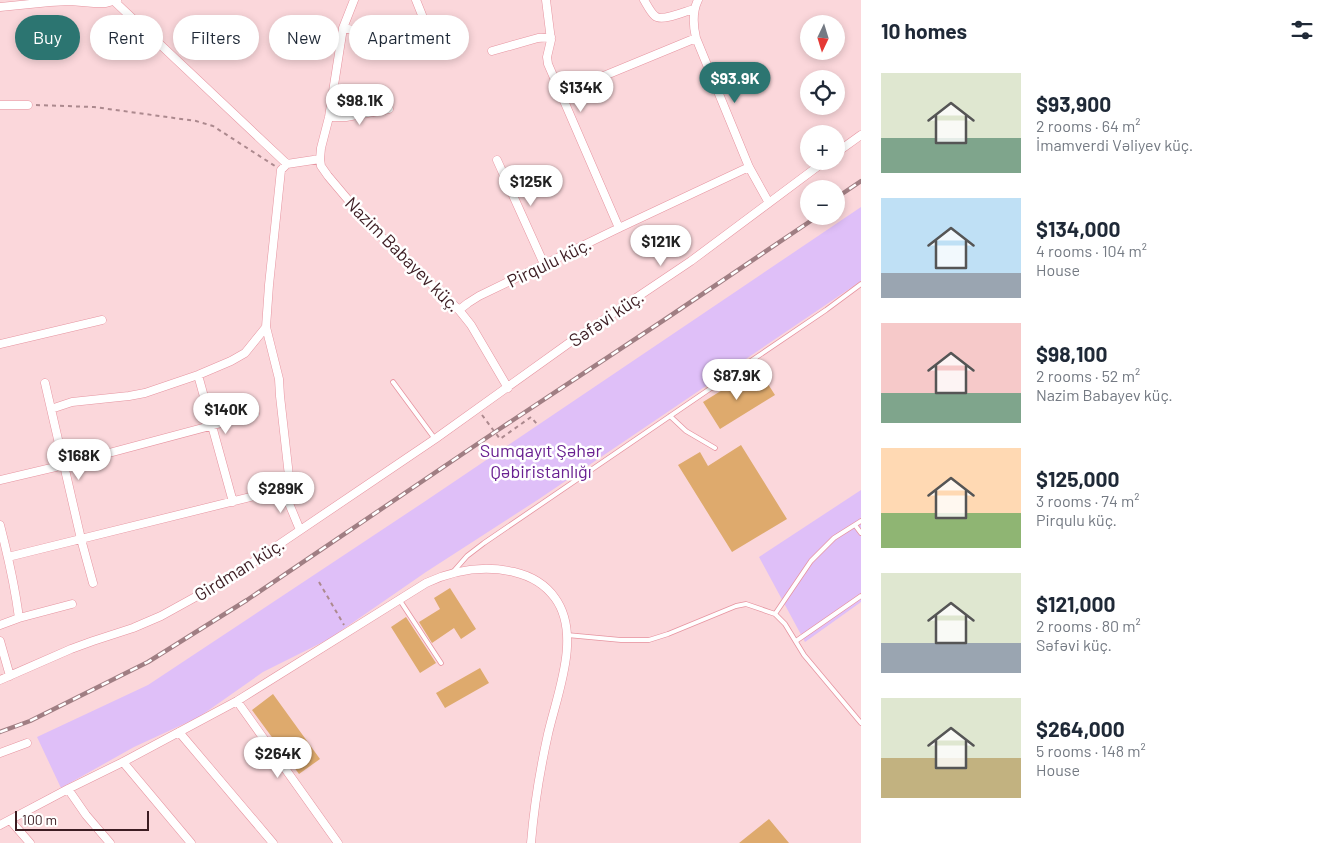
<!DOCTYPE html>
<meta charset="utf-8">
<style>
body{margin:0;font-family:Barlow,sans-serif;background:#f2f2f3;color:#1f2937;height:100vh;display:flex;flex-direction:column;font-size:19px;white-space:nowrap}
*{box-sizing:border-box;margin:0}
p{font-size:16px;color:#747a83}
.icon{flex:none;width:28px;height:28px;fill:none;stroke:currentColor;stroke-width:2;stroke-linecap:round;stroke-linejoin:round}
.map{position:relative;flex:1;overflow:hidden}
.side{display:flex;flex-direction:column;background:#fff;width:475px}
.side>*{flex:none}
.hud{position:absolute;left:15px;top:15px;width:475px;height:45px;display:flex;gap:10px}
.needle{width:32px;rotate:184deg}
.tools{position:absolute;left:800px;top:15px;display:grid;gap:10px}
.tools a{display:grid;place-items:center;width:45px;height:45px;border-radius:50%;background:#fff;box-shadow:0 2px 8px #0003;font-size:25px}
.scale{position:absolute;left:15px;bottom:12px;width:134px;box-sizing:border-box;padding-left:5px;border:2px solid #3c1c22;border-top:0;font-size:14px;line-height:18px;white-space:nowrap;color:#3c1c22;-webkit-text-stroke:4px #fff;paint-order:stroke}
.price{position:absolute;translate:-50% -42px;padding:0 11px;border-radius:18px;background:#fff;color:#222;font-size:16px;line-height:32px;filter:drop-shadow(0 1px 2px #0008)}
.price::after{content:'';position:absolute;left:50%;top:30px;width:15px;height:11px;margin-left:-8px;background:inherit;clip-path:polygon(0 0,100% 0,50% 100%)}
.price.current{background:#2c7571;color:#fff}
ul{padding:0;list-style:none}
li{display:flex;align-items:center;gap:15px;height:125px;padding:0 20px}
li span{display:grid;place-items:center;flex:none;width:140px;height:100px;border-radius:0px;color:#555}
li>.icon{margin-inline-start:auto}
span .icon{width:60px;height:60px;fill:#fffc;stroke-width:1}
li b{font-size:21px}
h2{display:flex;justify-content:space-between;align-items:center;height:60px;padding:0 20px;font-size:21px}
.pill{padding:0 18px;border-radius:22px;background:#fff;box-shadow:0 2px 8px #0003;font-size:18px;line-height:45px}
.pill.current{background:#2c7571;color:#fff}
main{display:flex;flex:1;min-height:0}
.map>svg:first-child{display:block}
</style>
<main>
<div class="map">
<svg width="861" height="843" viewBox="0 0 861 843">
<rect width="100%" height="100%" fill="#fbd7db"/>
<!-- green -->
<path fill="#dfbff8" d="M861 207V281L539 499 426 572 329 639 263 672 199 717 134 747 61 788 37 737 148 685 424 502Z
M861 490V602L805 642 759 557Z"/>
<!-- building -->
<path fill="#deaa6d" d="M745 376 753 389 766 381 775 395 720 429 703 402Z
M741 445 787 519 732 552 678 465 700 452 708 466Z
M450 588 476 629 461 639 454 628 432 643 419 622 440 609 434 598Z
M406 617 436 663 420 673 391 627Z
M480 668 489 683 445 708 436 693Z
M273 694 320 759 299 774 252 710Z
M769 819 789 843H739Z"/>
<g fill="none" stroke-linecap="round" stroke-linejoin="round">
<!-- lane casing -->
<g stroke="#e694a0" stroke-width="5.5">
<path id="lane" d="M393 382 435 439
M670 416 686 431 715 448
M855 525 861 533
M453 572 467 556 484 543 739 369 826 310 861 284
M399 599 441 663
M775 614 811 561 834 538 861 521
M567 635 621 640H649L668 634 736 606 746 604 775 614 785 624 804 655 861 723
M796 641 861 596"/>
</g>
<!-- street casing -->
<g stroke="#e694a0" stroke-width="9">
<path id="street" d="M113 0 287 164
M354 0 343 28 329 117 321 148 320 159 321 166 328 176 371 227 459 310 471 325 508 388
M416 0 422 15 430 46
M546 0 551 40 547 57 548 64 619 228
M644 0C647 5 651 13 655 16 662 22 686 11 694 9
M698 0C692 12 693 25 696 38L749 167 769 203
M0 7 50 2 70 1 94 3H106L117 0
M343 28 364 32H389
M492 51 538 38 551 37
M560 94 696 38
M0 105H28
M329 117H346L389 109
M836 153 861 135
M497 160 544 264
M459 310 468 303 479 296 619 228 749 167
M0 344 102 320
M198 375 233 502
M45 383 81 539 93 583
M51 409 72 402 129 396 145 393 198 375 231 361 245 353 266 327
M0 480 64 465 255 414
M283 489 300 530
M0 525C8 556 15 587 19 618L0 625
M8 557 283 489 288 483 289 476 280 396 279 379 266 327 269 285 281 170 287 164 320 159
M19 618 72 604
M0 641 10 676
M0 680 71 649 93 641 133 628 161 616 228 579 435 439 569 343 691 261 825 161
M237 701 338 843
M179 732 273 843
M0 753 27 743
M123 762 191 843
M68 789 86 815 110 843
M10 820 30 843
M0 825 68 789 123 762 237 701 426 583C454 570 484 565 514 572 531 576 545 584 555 598 582 635 557 694 548 734 540 770 534 806 531 843"/>
</g>
<!-- path -->
<path stroke="#ac898e" stroke-width="2" stroke-dasharray="4 4" stroke-linecap="butt" d="M36 105 94 107 196 121 213 126 275 166
M482 415 500 439 531 417 537 424
M319 582 344 625"/>
<!-- lane -->
<use href="#lane" stroke="#fff" stroke-width="4"/>
<!-- street -->
<use href="#street" stroke="#fff" stroke-width="8"/>
<!-- rail casing -->
<g stroke="#a07e83" stroke-width="4.5">
<path id="rail" d="M836 198 861 181
M0 732 30 721 148 662 247 600 495 432 664 320 818 216"/>
</g>
<!-- rail -->
<use href="#rail" stroke="#fff" stroke-width="2.5" stroke-dasharray="8" stroke-linecap="butt"/>
</g>
<g text-anchor="middle" dominant-baseline="central" stroke-width="5" stroke-linejoin="round" paint-order="stroke">
<!-- street labels -->
<g font-size="18" fill="#3c1c22" stroke="#fff">
<text transform="translate(403 254) rotate(45)">Nazim Babayev küç.</text>
<text transform="translate(549 262) rotate(-26)">Pirqulu küç.</text>
<text transform="translate(606 318) rotate(-34)">Səfəvi küç.</text>
<text transform="translate(239 569) rotate(-32)">Girdman küç.</text>
</g>
<!-- park labels -->
<g font-size="18" fill="#692091" stroke="#fff">
<text x="541" y="450">Sumqayıt Şəhər<tspan x="541" dy="21">Qəbiristanlığı</tspan></text>
</g>
</g>
</svg>
<div class="tools">
<a><svg class="needle" viewBox="-14 -14 28 28"><path d="M0-13l5 13h-10z" fill="#e53935"/><path d="M0 13l5-13h-10z" fill="#747a83"/></svg></a>
<a><svg class="icon" aria-label="locate" viewBox="0 0 24 24"><circle cx="12" cy="12" r="6"/><path d="M12 2v4M12 18v4M2 12h4M18 12h4"/></svg></a>
<a>+</a>
<a>−</a>
</div>
<div class="scale">100 m</div>
<b class="price current" style="left:735px;top:104px">$93.9K</b>
<b class="price" style="left:581px;top:113px">$134K</b>
<b class="price" style="left:360px;top:126px">$98.1K</b>
<b class="price" style="left:531px;top:207px">$125K</b>
<b class="price" style="left:661px;top:267px">$121K</b>
<b class="price" style="left:737px;top:401px">$87.9K</b>
<b class="price" style="left:226px;top:435px">$140K</b>
<b class="price" style="left:79px;top:481px">$168K</b>
<b class="price" style="left:281px;top:514px">$289K</b>
<b class="price" style="left:278px;top:779px">$264K</b>
<div class="hud">
<a class="pill current">Buy</a>
<a class="pill">Rent</a>
<a class="pill">Filters</a>
<a class="pill">New</a>
<a class="pill">Apartment</a>
</div>
</div>
<section class="side">
<h2>10 homes<svg class="icon" aria-label="filters" viewBox="0 0 24 24"><path d="M4 7h16M4 17h16"/><circle cx="9" cy="7" r="2"/><circle cx="15" cy="17" r="2"/></svg></h2>
<ul>
<li><span style="background:linear-gradient(#dfe7d0 65%,#7fa58c 0)"><svg class="icon" aria-label="home" viewBox="0 0 24 24"><path d="M3 11l9-7 9 7M6 9v11h12V9"/></svg></span><div><b>$93,900</b><p>2 rooms · 64 m²</p><p>İmamverdi Vəliyev küç.</p></div></li>
<li><span style="background:linear-gradient(#bfe0f5 75%,#9aa5b1 0)"><svg class="icon" aria-label="home" viewBox="0 0 24 24"><path d="M3 11l9-7 9 7M6 9v11h12V9"/></svg></span><div><b>$134,000</b><p>4 rooms · 104 m²</p><p>House</p></div></li>
<li><span style="background:linear-gradient(#f6c9c9 70%,#7fa58c 0)"><svg class="icon" aria-label="home" viewBox="0 0 24 24"><path d="M3 11l9-7 9 7M6 9v11h12V9"/></svg></span><div><b>$98,100</b><p>2 rooms · 52 m²</p><p>Nazim Babayev küç.</p></div></li>
<li><span style="background:linear-gradient(#ffd9b3 65%,#8fb573 0)"><svg class="icon" aria-label="home" viewBox="0 0 24 24"><path d="M3 11l9-7 9 7M6 9v11h12V9"/></svg></span><div><b>$125,000</b><p>3 rooms · 74 m²</p><p>Pirqulu küç.</p></div></li>
<li><span style="background:linear-gradient(#dfe7d0 70%,#9aa5b1 0)"><svg class="icon" aria-label="home" viewBox="0 0 24 24"><path d="M3 11l9-7 9 7M6 9v11h12V9"/></svg></span><div><b>$121,000</b><p>2 rooms · 80 m²</p><p>Səfəvi küç.</p></div></li>
<li><span style="background:linear-gradient(#dfe7d0 60%,#c2b280 0)"><svg class="icon" aria-label="home" viewBox="0 0 24 24"><path d="M3 11l9-7 9 7M6 9v11h12V9"/></svg></span><div><b>$264,000</b><p>5 rooms · 148 m²</p><p>House</p></div></li>
</ul>
</section>
</main>
